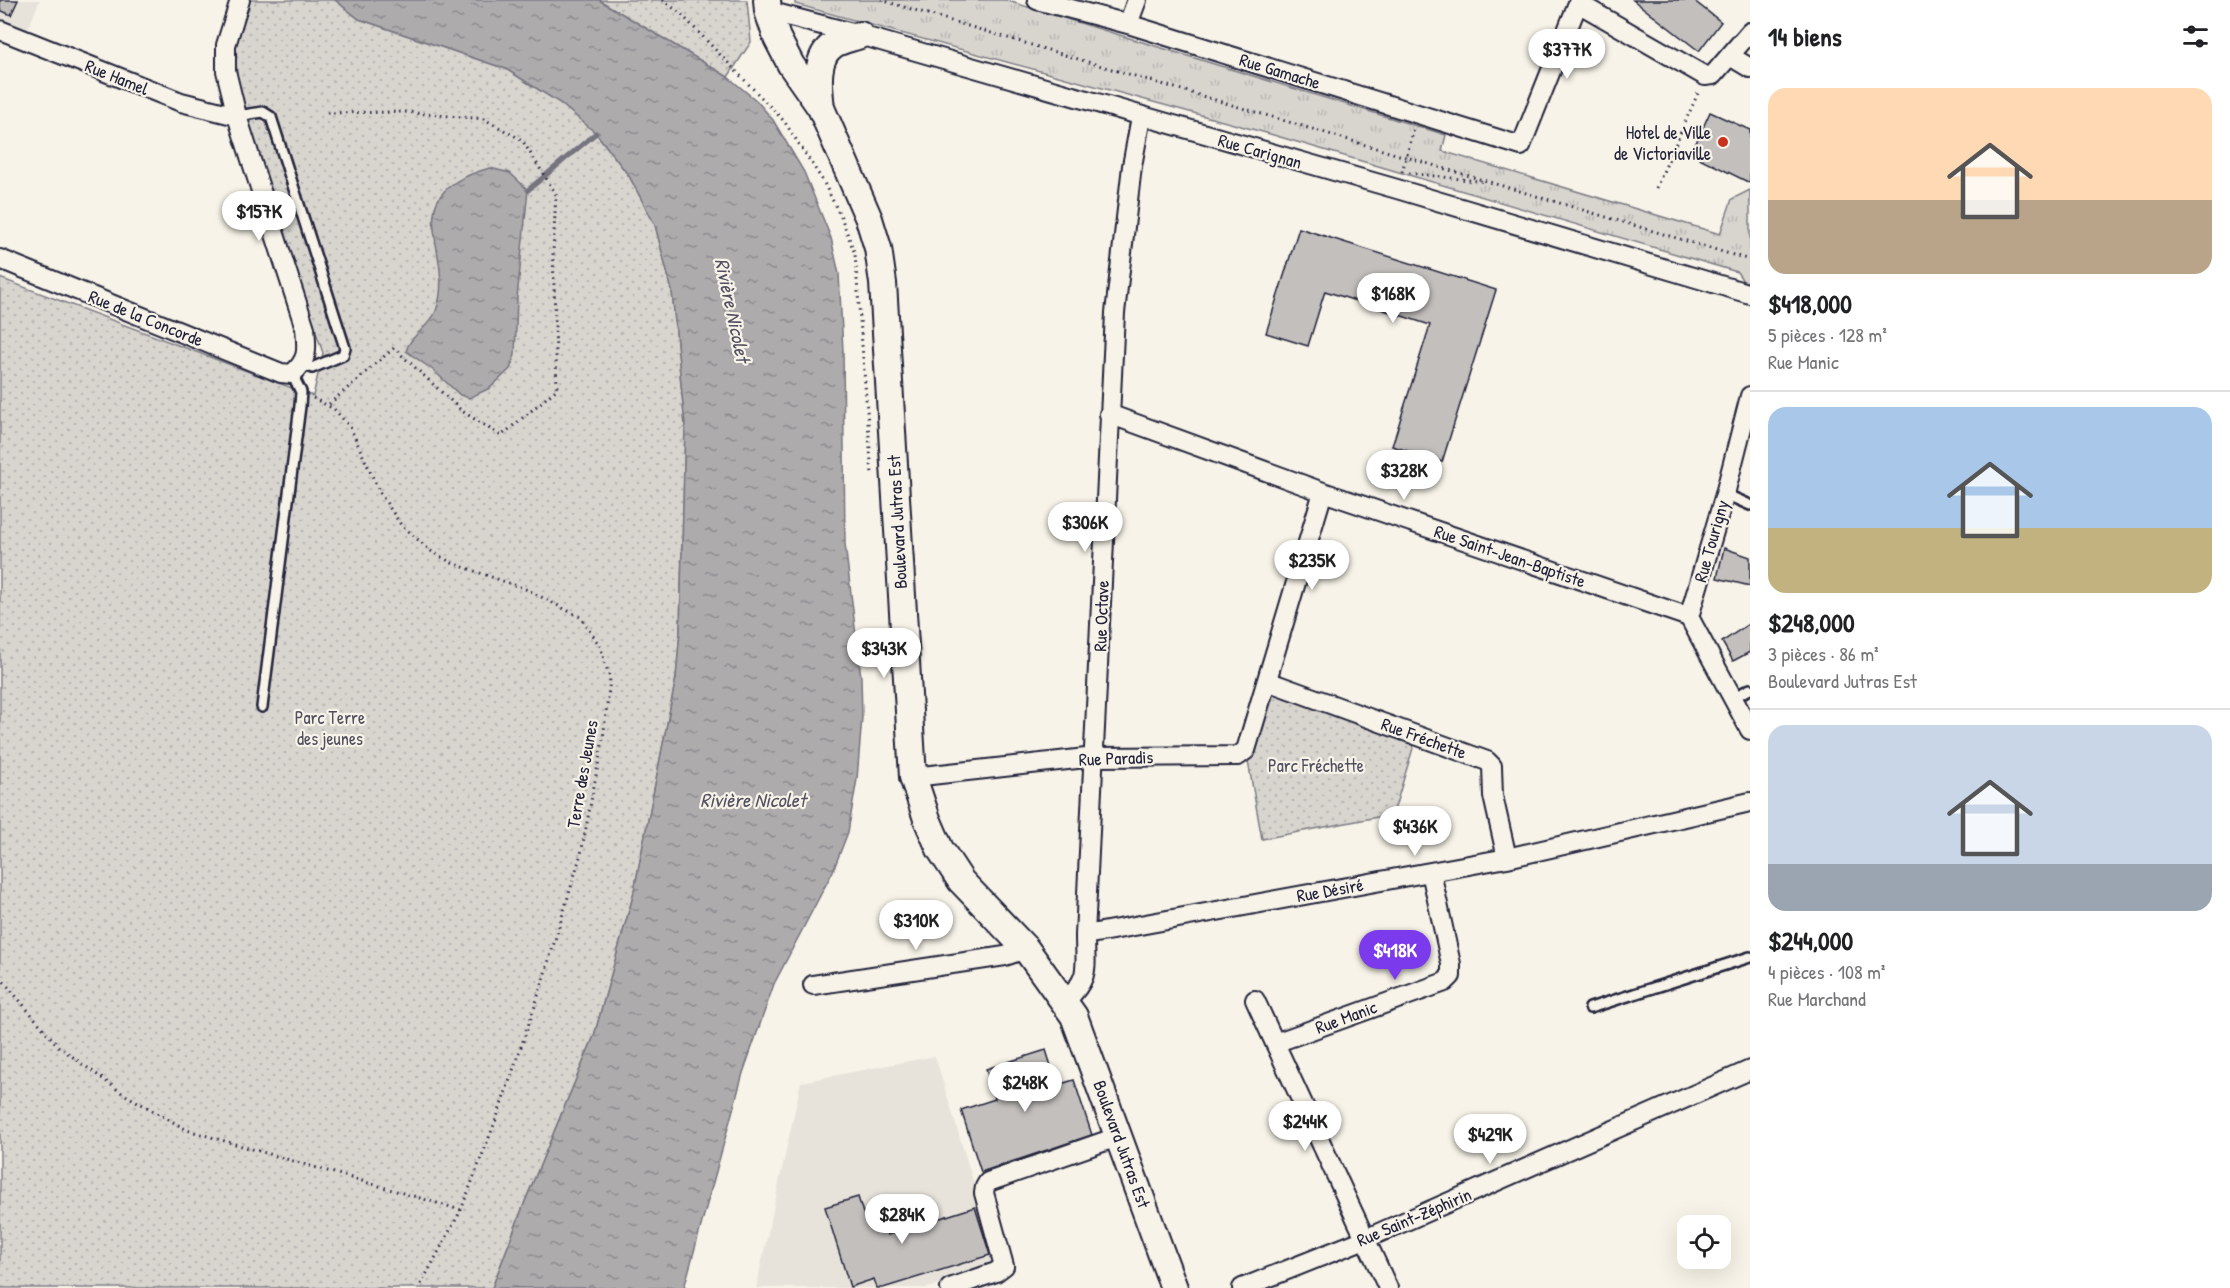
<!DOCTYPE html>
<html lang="fr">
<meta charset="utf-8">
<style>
body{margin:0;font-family:"Patrick Hand",sans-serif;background:#f2f2f2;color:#202124;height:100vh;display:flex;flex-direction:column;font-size:22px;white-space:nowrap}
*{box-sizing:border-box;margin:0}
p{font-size:20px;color:#757577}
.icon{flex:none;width:33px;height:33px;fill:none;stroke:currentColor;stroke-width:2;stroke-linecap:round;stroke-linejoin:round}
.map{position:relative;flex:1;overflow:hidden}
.side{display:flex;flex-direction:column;background:#fff;width:480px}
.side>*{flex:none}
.fabs{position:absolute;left:1677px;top:1215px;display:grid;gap:12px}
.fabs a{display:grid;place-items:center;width:54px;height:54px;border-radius:12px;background:#fff;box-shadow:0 6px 24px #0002;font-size:30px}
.price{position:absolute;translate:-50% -51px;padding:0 14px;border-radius:21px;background:#fff;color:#222;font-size:20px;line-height:39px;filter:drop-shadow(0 2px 3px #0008)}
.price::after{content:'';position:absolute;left:50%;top:36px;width:18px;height:14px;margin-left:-9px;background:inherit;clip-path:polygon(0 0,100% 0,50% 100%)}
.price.selected{background:#7c3aed;color:#fff}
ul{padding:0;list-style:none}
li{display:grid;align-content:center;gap:12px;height:318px;padding:0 18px}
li+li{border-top:2px solid #e0e0e0}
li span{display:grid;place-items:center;height:186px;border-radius:18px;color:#555}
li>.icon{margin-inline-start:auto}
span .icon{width:108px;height:108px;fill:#fffc;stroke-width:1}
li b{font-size:26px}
h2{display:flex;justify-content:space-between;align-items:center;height:72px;padding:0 18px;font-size:26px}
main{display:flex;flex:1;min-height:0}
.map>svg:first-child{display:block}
</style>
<main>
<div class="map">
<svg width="1750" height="1288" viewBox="0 0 1750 1288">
<defs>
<pattern id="grass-tufts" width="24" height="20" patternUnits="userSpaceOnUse" patternTransform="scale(1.5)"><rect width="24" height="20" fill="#d8d5cf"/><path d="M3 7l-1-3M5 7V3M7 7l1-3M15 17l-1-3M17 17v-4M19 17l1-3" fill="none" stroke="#b9b7b3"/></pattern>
<pattern id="park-dots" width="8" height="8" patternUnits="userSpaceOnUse" patternTransform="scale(1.5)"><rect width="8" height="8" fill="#d8d5cf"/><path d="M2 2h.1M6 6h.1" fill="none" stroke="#b9b7b3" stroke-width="1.8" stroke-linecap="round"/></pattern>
<pattern id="water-ripples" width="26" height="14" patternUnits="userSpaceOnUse" patternTransform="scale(1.5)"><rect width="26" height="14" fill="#aeabad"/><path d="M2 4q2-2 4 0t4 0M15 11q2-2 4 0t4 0" fill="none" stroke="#8d8b8e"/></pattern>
</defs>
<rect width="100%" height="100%" fill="#f7f3e8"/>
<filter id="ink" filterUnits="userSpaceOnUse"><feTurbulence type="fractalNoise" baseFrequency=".0167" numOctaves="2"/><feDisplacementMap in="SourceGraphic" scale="12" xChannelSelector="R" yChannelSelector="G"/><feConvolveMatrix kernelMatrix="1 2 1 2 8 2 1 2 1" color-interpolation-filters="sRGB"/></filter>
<g filter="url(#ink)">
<!-- built -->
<path fill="#e7e3db" d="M0 0H40L21 45 0 37Z
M935 1056 998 1263 928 1288H756L801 1082Z"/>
<!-- grass -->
<path fill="url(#grass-tufts)" stroke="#7d7c85" stroke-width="1.5" d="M795 0H1005L1446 135 1442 151 1720 234 1732 199 1750 190V283L1743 281 1737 272 1270 134 795 4Z"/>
<!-- park -->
<path fill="url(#park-dots)" stroke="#7d7c85" stroke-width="1.5" d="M240 0H335L359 19 506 69 560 103 596 133 629 176 655 225 672 291 685 425 680 631 676 678 633 896 594 1036 526 1199 492 1288H0V278L313 396 323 353 243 115 219 69Z
M599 0H747L751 42 728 77Z
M1267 681 1417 735 1393 814 1262 839 1246 750Z"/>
<!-- water -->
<path fill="url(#water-ripples)" stroke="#76747f" stroke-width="1.5" d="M335 0H599L728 77 757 101 773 120 804 172 831 238 839 274 843 351 845 544 861 677 862 717 857 779 848 832 833 871 774 984 743 1073 684 1288H492L526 1199 594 1036 633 896 676 678 680 631 685 425 672 291 655 225 629 176 596 133 560 103 506 69 359 19Z
M490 168 510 173 528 190 517 298 515 355 510 369 490 388 469 398 460 395 433 370 406 351C411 334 429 328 436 311 458 250 390 195 490 168Z"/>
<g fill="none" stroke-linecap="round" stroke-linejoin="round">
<!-- stream -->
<path stroke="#76747f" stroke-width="5" d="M528 190 596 133"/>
</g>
<!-- building -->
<path fill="#c2bfbd" stroke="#22223b" stroke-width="1.5" d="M0 0H18L11 15 0 10Z
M1633 0H1693L1721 22 1699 51Z
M1710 112 1750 130V183L1691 154Z
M1299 228 1496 290 1442 462 1392 446 1430 325 1325 291 1308 346 1266 333Z
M1724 548 1750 557V586L1717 578Z
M1750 623V652L1733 661 1722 642Z
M1046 1050 1057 1085 1074 1080 1092 1135 981 1172 961 1110 995 1099 986 1069Z
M858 1197 863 1213 879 1208 887 1235 975 1207 990 1255 883 1288H877L874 1279 850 1287 825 1207Z"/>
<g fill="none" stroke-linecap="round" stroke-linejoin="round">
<!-- lane casing -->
<g stroke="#22223b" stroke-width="14">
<path id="lane" d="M237 116 263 112 271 117 345 348 343 355 312 368 303 364
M1725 494 1750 505
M1732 698 1750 689
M262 707 300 406 301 392 292 374
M1590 1008 1750 957"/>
</g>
<!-- street casing -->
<g stroke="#22223b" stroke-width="22">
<path id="street" d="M1037 0 1128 24 1521 146 1578 3
M1579 0 1578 3 1705 76 1713 75 1750 32
M768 11 860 35 1397 189 1750 294
M1128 24 1137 0
M0 30 181 102 237 116
M1730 56 1750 68
M0 259 281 373 292 374C309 359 307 350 305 328L237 116 226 71V45L240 0
M1109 414 1323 492 1689 617 1750 730
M1689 617 1725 494 1750 396
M1267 681 1487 761 1492 766 1493 796 1507 858
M913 777 1095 757 1238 756 1246 750 1323 492
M1085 935 1507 858 1750 802
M813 985 1005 956 1026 949
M1255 1000 1388 1288
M1065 1002C1091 976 1085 970 1085 935L1115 313 1132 166 1141 117
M1275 1043 1445 982 1451 976V964L1431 872
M950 1288 996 1272 1004 1266 984 1193 985 1187 988 1182 1120 1136
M1242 1288 1365 1239 1750 1070"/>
</g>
<!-- secondary casing -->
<g stroke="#22223b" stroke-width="30">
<path id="secondary" d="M767 0 768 11 777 38 791 65 821 108 869 219 878 248 883 283 913 777 927 819 940 849 961 881 1026 949 1074 1016 1174 1288
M821 108C819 89 814 58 833 45 840 40 852 38 860 35"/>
</g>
<!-- path -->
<path stroke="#22223b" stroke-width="3" stroke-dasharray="1.5 4.5" stroke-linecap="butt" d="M663 0 681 14 784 121 823 181 841 217 855 254 872 475
M881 0 1750 260
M327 113 404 112 484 119 522 140 556 194 553 252 557 389 501 436 462 411 394 348 328 405
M1402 172 1414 129
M1409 173 1486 182
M1656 188 1699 91
M313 398 334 409 350 427 380 493 401 525 431 551 452 563 528 590 580 617 600 646 610 679 603 739 581 854 535 1006 497 1117 461 1210 419 1288
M0 977 58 1046 122 1093 187 1130 461 1210"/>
<!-- lane -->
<use href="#lane" stroke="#f7f3e8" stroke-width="9"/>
<!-- street -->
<use href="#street" stroke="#f7f3e8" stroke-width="18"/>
<!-- secondary -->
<use href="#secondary" stroke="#f7f3e8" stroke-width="26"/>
</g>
</g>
<!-- markers -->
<circle fill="#c8321e" stroke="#f7f3e8" stroke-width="2" cx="1723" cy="142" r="6"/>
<g text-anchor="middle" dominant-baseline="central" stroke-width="4.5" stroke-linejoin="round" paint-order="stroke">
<!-- street labels -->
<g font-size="18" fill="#22223b" stroke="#f7f3e8">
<text transform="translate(1280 71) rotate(17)">Rue Gamache</text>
<text transform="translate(117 77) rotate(22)">Rue Hamel</text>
<text transform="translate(1260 151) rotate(16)">Rue Carignan</text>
<text transform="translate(146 318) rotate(22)">Rue de la Concorde</text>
<text transform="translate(897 522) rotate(-93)">Boulevard Jutras Est</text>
<text transform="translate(1711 541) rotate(-74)">Rue Tourigny</text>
<text transform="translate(1510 556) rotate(19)">Rue Saint-Jean-Baptiste</text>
<text transform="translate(1101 616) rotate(-88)">Rue Octave</text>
<text transform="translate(1424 738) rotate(20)">Rue Fréchette</text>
<text transform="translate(1116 758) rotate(-2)">Rue Paradis</text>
<text transform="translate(582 774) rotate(-80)">Terre des Jeunes</text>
<text transform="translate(1330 890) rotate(-10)">Rue Désiré</text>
<text transform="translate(1346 1017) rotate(-20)">Rue Manic</text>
<text transform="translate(1122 1144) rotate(70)">Boulevard Jutras Est</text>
<text transform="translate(1414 1217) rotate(-23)">Rue Saint-Zéphirin</text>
</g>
<!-- poi labels -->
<g font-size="18" fill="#22223b" stroke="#f7f3e8" text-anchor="end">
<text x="1711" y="132">Hotel de Ville<tspan x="1711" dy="21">de Victoriaville</tspan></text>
</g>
<!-- park labels -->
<g font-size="18" fill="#504f60" stroke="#f7f3e8">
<text x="330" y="717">Parc Terre<tspan x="330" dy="21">des jeunes</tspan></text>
<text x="1316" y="765">Parc Fréchette</text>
</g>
<!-- water labels -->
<g font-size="20" font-style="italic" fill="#535263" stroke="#f7f3e8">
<text transform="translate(733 310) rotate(78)">Rivière Nicolet</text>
<text x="753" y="799">Rivière Nicolet</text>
</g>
</g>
</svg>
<div class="fabs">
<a><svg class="icon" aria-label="locate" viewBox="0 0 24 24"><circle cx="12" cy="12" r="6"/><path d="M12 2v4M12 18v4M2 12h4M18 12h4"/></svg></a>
</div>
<b class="price" style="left:1567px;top:80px">$377K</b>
<b class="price" style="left:259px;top:242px">$157K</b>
<b class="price" style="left:1393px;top:324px">$168K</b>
<b class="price" style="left:1404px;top:501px">$328K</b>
<b class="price" style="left:1085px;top:553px">$306K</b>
<b class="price" style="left:1312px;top:591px">$235K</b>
<b class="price" style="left:884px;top:679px">$343K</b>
<b class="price" style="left:1415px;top:857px">$436K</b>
<b class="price" style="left:916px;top:951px">$310K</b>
<b class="price selected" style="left:1395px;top:981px">$418K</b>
<b class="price" style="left:1025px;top:1113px">$248K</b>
<b class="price" style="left:1305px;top:1152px">$244K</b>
<b class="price" style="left:1490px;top:1165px">$429K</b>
<b class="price" style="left:902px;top:1245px">$284K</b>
</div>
<section class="side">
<h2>14 biens<svg class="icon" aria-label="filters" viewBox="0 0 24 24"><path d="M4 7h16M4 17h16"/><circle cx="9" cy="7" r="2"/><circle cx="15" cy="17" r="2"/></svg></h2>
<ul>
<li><span style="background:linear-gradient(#ffd9b3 60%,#b9a48a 0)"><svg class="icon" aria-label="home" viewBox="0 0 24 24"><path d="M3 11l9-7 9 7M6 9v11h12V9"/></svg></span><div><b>$418,000</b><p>5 pièces · 128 m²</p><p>Rue Manic</p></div></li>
<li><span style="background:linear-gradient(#a9c7e8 65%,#c2b280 0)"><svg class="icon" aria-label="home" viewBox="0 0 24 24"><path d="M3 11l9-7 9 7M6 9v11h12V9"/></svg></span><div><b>$248,000</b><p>3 pièces · 86 m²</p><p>Boulevard Jutras Est</p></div></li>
<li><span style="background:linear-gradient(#c9d6e8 75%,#9aa5b1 0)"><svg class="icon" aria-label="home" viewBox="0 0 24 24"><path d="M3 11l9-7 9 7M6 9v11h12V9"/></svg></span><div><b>$244,000</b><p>4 pièces · 108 m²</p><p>Rue Marchand</p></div></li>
</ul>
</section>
</main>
